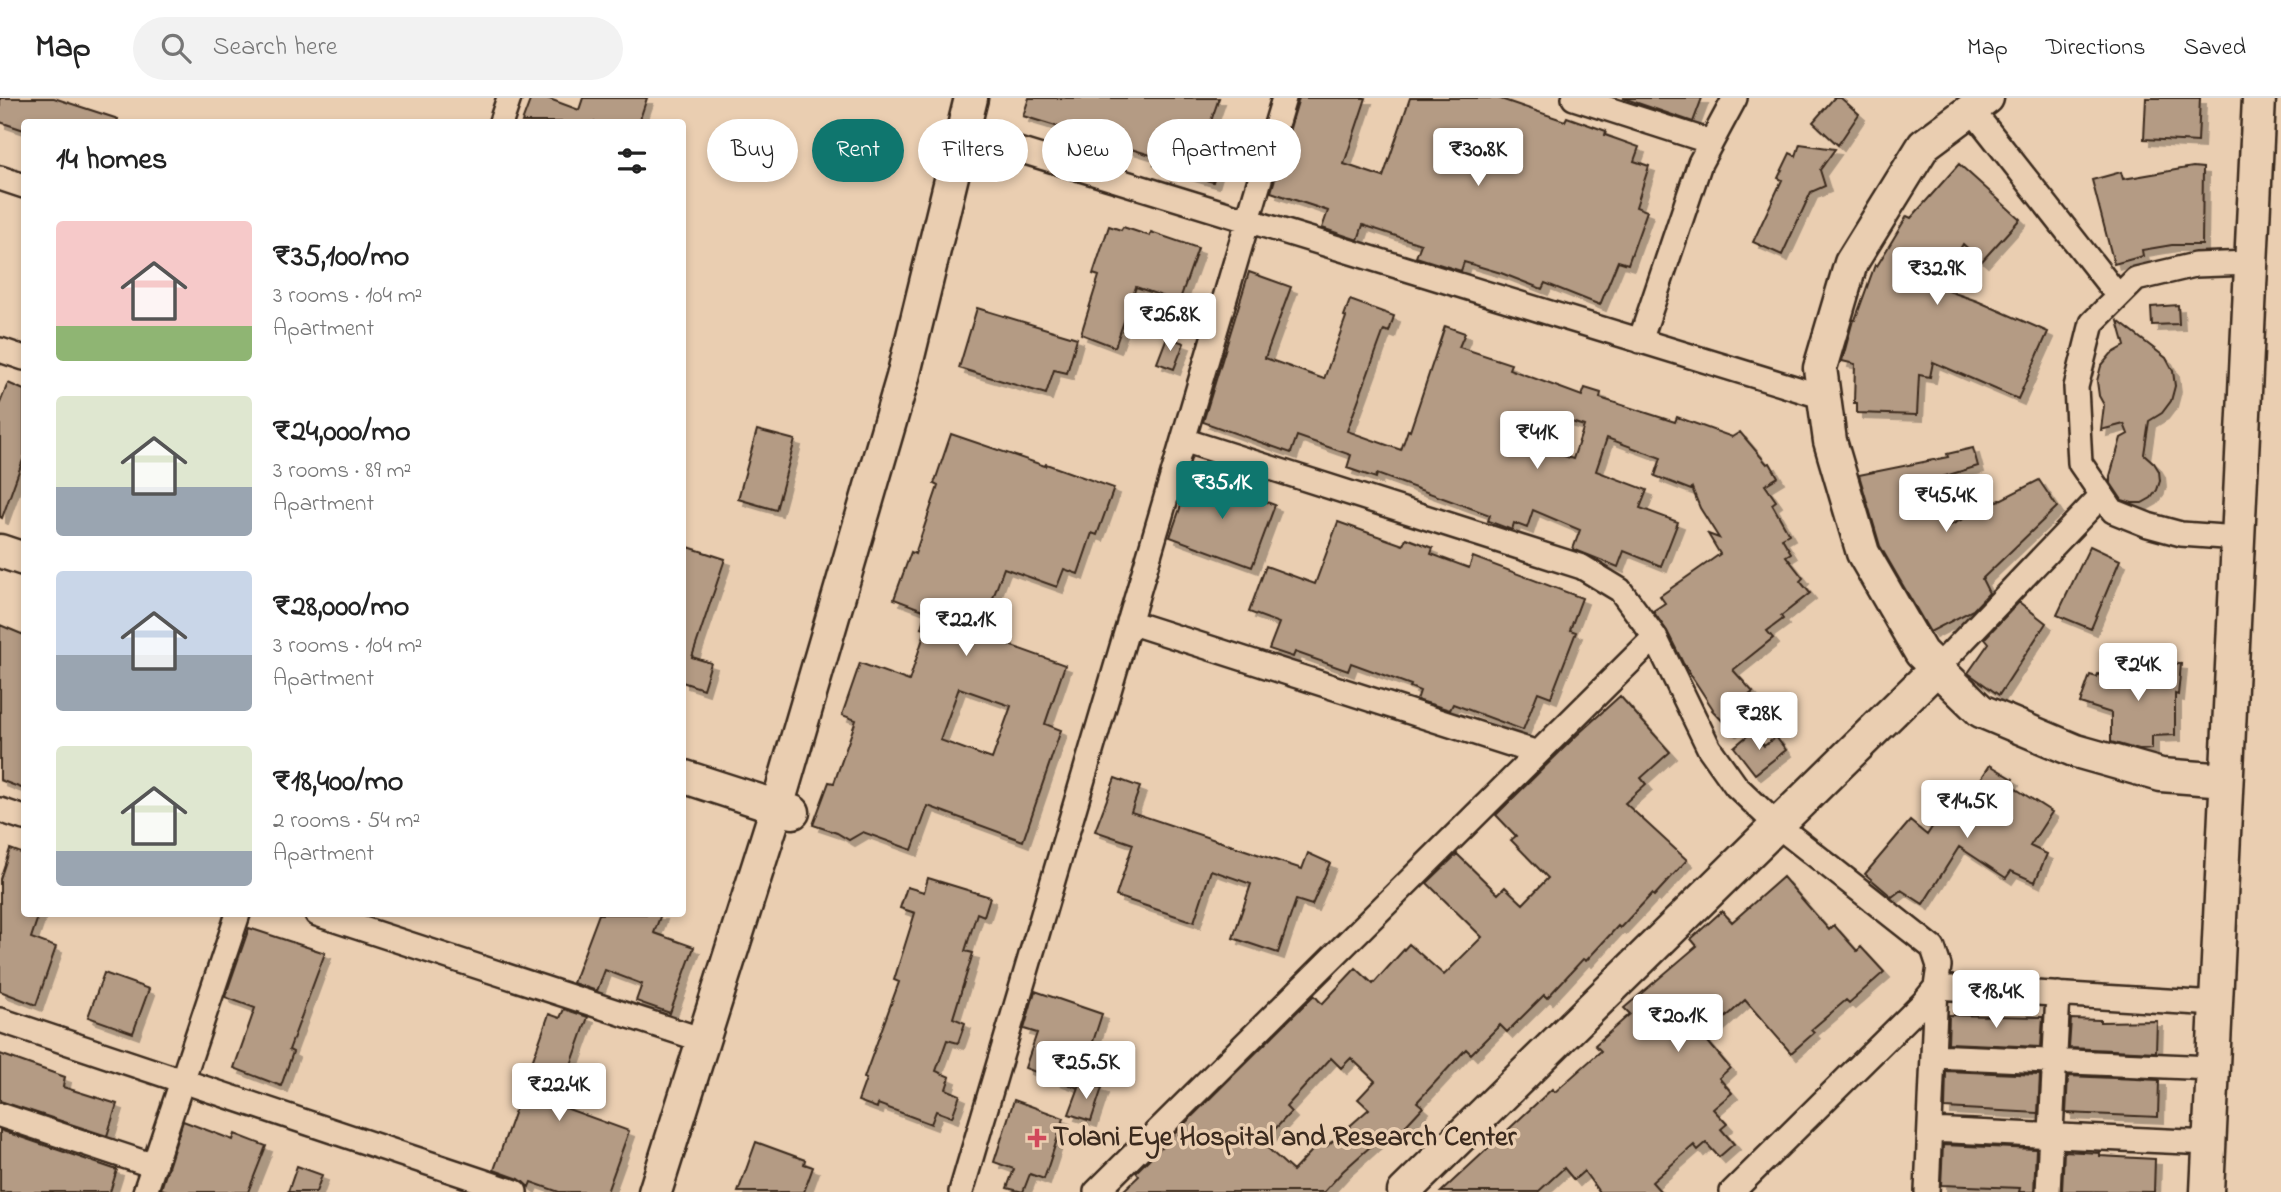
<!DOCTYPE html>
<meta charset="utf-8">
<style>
body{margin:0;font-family:"Indie Flower",sans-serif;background:#f2f2f2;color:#222;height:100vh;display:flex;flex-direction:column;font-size:26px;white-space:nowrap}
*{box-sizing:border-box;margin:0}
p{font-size:23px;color:#767676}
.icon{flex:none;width:38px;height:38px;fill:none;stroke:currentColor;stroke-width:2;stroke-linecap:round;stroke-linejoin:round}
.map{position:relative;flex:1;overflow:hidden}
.details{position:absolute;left:21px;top:21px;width:665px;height:798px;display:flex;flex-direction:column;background:#fff;border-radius:7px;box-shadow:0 4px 10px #0003}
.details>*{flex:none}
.banner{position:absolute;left:707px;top:21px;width:665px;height:63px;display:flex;gap:14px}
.price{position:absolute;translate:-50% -60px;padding:0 16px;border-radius:7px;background:#fff;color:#222;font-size:23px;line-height:46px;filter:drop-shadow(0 2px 4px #0008)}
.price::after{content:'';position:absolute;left:50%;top:42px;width:21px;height:16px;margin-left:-10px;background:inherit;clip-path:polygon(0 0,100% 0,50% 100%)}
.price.current{background:#0f766e;color:#fff}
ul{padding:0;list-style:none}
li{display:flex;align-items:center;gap:21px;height:175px;padding:0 35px}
li span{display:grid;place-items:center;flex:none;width:196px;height:140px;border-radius:7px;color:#555}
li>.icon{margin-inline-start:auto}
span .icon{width:84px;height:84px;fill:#fffc;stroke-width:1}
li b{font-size:30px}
h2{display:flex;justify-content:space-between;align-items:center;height:84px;padding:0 35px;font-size:30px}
.chip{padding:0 24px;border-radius:32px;background:#fff;box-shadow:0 4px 10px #0003;font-size:24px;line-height:63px}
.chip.current{background:#0f766e;color:#fff}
header{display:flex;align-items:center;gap:42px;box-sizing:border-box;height:98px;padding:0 35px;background:#fff;border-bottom:2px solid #e0e0e0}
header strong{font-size:33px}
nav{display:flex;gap:38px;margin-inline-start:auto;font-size:24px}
.search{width:490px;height:63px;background:#f2f2f2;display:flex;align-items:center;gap:18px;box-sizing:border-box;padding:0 24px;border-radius:38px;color:#767676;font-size:26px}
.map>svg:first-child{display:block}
</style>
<header>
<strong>Map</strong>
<div class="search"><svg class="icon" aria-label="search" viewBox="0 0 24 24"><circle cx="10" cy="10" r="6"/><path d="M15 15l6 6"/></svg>Search here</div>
<nav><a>Map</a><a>Directions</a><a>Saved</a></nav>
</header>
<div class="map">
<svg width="2281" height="1094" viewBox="0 0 2281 1094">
<defs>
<filter id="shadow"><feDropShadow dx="6" dy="6" stdDeviation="0" flood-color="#0004"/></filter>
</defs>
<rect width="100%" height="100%" fill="#eaceb1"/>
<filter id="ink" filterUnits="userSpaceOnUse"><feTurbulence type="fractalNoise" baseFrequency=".0143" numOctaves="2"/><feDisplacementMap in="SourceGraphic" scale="14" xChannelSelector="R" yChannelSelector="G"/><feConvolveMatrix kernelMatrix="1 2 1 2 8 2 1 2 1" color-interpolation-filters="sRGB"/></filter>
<g filter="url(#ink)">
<!-- building -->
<path fill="#b49b84" stroke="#3b2a1e" stroke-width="2" fill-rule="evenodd" filter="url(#shadow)" d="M0 0H54L118 21 117 24H24V32L0 24Z
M531 0H547L579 12 583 0H647L639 24H522Z
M1029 0H1219L1210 26 1229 31 1213 84 1154 67 1157 59 1023 18Z
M1299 0H1366L1344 66 1383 79 1410 0H1498L1565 23 1567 19 1606 33 1605 37 1639 49 1634 63 1649 68 1636 109 1647 113 1628 166 1618 163 1600 207 1545 185 1542 191 1501 175 1464 164 1461 173 1416 159 1421 146 1363 127 1358 142 1322 130 1328 113 1271 94Z
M1623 0H1702L1693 24Z
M1834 0H1841L1859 16 1838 47 1813 24Z
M2146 0H2200L2198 44 2144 41Z
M1800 46 1835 51 1820 72 1825 88 1811 94 1782 157 1753 144 1782 82 1778 80 1790 55 1796 58Z
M1959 66 2020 121 1982 163 1963 146 1937 189 1977 203 2048 234 2018 301 1933 264 1930 279 1919 277 1917 317 1857 315V305H1854L1855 266 1842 263 1853 222H1855L1875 167 1877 168 1907 118 1911 120Z
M2193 69 2203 70 2202 147H2172L2142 152 2143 158 2114 166 2092 82 2121 74 2123 81Z
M1109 128 1121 132 1123 129 1150 138 1151 134 1198 150 1179 204 1136 189 1115 249 1081 236 1099 178 1093 176Z
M1249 174 1291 189 1265 260 1324 281 1346 219 1344 218 1350 202 1394 218 1389 234 1384 232 1347 333 1401 352 1408 332 1410 333 1445 228 1465 235 1459 249 1511 266 1509 271 1582 298 1585 290 1601 295 1600 300 1675 324 1677 319 1732 339 1740 334 1767 366 1770 365 1778 379 1765 387 1776 403 1772 406 1789 436 1782 440 1791 455 1786 458 1803 480 1800 483 1810 495 1781 518 1783 521 1767 533 1773 540 1733 572 1753 594 1744 601 1754 612 1731 632 1712 612 1713 611 1683 565 1667 533 1653 513 1665 505 1660 498 1720 456 1708 436 1719 440 1700 410 1692 390 1691 392 1655 378 1661 360 1607 340 1596 373 1647 392 1640 410 1678 424 1661 468 1624 453 1618 469 1573 451 1580 432 1533 412 1527 430 1514 425 1512 432 1488 423 1490 417 1377 376 1376 380 1347 370 1351 357 1297 338 1291 355 1203 324ZM1546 316 1584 328 1573 361 1534 348Z
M2178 207 2179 226 2152 227 2151 209Z
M977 210 1077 240 1067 275 1054 272 1046 296 959 270Z
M2118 223 2166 260 2173 273 2175 288 2171 303 2162 315 2149 323 2144 356 2154 365 2159 373 2160 383 2157 392 2151 400 2142 405H2132L2122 402 2110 384V378L2121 340 2128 336 2124 326 2101 332 2104 307 2099 298 2097 283 2101 268 2111 256 2125 248Z
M1167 239 1184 245 1174 271 1157 265Z
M8 285 24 292V359L2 420 0 419V305Z
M757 332 795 342 776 412 738 401Z
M951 336 1045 368 1046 366 1114 390 1097 437 1092 435 1078 476 1064 471 1057 489 1004 470 985 522 997 526 992 541 1065 567 1045 626 1061 632 1023 743 928 708 912 752 863 734 849 742 837 735 813 727 829 684 834 685 856 622 842 617 860 565 909 583 926 531 921 530 926 513 894 501 911 454 915 456 938 388 934 386ZM959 590 1011 608 992 661 940 642Z
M1973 350 1978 368 1939 380 1949 428 2039 382 2057 409 1982 481 1989 495 1973 512 1930 534 1880 448 1859 377 1948 359 1947 356Z
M1192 376 1275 407 1252 469 1170 439Z
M1338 424 1403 447 1406 440 1433 450 1431 456 1469 470 1473 459 1582 500 1570 532 1576 534 1551 599 1538 594 1523 632 1453 606 1450 612 1417 602 1420 593 1410 589 1411 587 1351 565 1348 573 1295 554 1293 559 1269 551 1279 525 1249 514 1266 468 1315 486Z
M682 447 725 461 692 559 711 565 703 591 682 584Z
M2090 448 2120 462 2091 531 2057 517Z
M2019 504 2046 525 1999 597 1968 575 1989 545 1985 540Z
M0 527 24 537V691L0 682Z
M2136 562 2181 566 2178 597 2175 596V637L2152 638V651L2139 652 2111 644V615L2080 605 2090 577 2097 579 2098 576 2134 587Z
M1620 598 1670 654 1641 680 1646 686 1625 705 1687 762 1654 798 1652 796 1620 830 1618 828 1586 863 1583 861 1547 900 1544 897 1507 934 1500 927 1471 956 1466 951 1417 1004 1423 1009 1397 1037 1390 1031 1343 1073 1324 1094H1122L1139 1078 1136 1074 1314 897 1322 906 1356 870 1373 886 1409 846 1444 877 1482 839 1427 785 1457 756 1498 796 1505 789 1523 806 1548 780 1511 742 1516 738 1496 717 1577 637ZM1331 960 1341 970 1351 960 1375 983 1358 1001 1369 1011 1327 1048 1322 1042 1293 1073 1262 1045 1291 1014 1286 1009Z
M1752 634 1764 648 1776 639 1786 652 1755 676 1734 649Z
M1990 667 2013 681 2010 687 2052 714 2030 748 2047 756 2035 784 2011 773 2006 780 1959 749 1923 806 1901 792 1892 799 1865 776 1910 723 1927 737 1941 715 1949 720 1954 711 1959 714Z
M1115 680 1140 689 1131 714 1302 771 1308 755 1330 765 1312 807 1296 802 1278 855 1233 840 1251 786 1211 772 1194 824 1116 798 1133 746 1095 733Z
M10 751 24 756V816H39L31 840 56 849 36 907 0 893V781Z
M1783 779 1829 832 1834 827 1857 853 1861 849 1884 874 1849 905 1846 902 1811 932 1814 935 1791 955 1745 902 1704 939 1730 970 1719 980 1732 995 1713 1011 1727 1026 1721 1031 1734 1046 1719 1059 1706 1045 1698 1052 1694 1047 1652 1084 1661 1094H1599L1584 1073 1574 1082 1564 1070 1538 1094H1441L1552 991 1555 994 1601 953 1595 947 1630 916 1624 910 1697 848 1691 841 1722 813 1732 824Z
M928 780 990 799 984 818 977 815 965 853 973 855 953 920 965 925 958 945 947 942 936 973 950 979 946 991 960 997 952 1019 936 1013 931 1026 878 1006 877 1010 858 1003 866 981 864 980 899 884 894 882 915 815 900 810 907 789 924 794Z
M599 816H661L654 835 694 849 670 915 636 903 642 886 605 872 597 893 573 885Z
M249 830 325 855 289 952 293 954 281 988 234 970 255 910 225 899Z
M104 875 149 891 133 935 88 919Z
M1035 893 1102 916 1078 990 1025 970 1037 935 1024 931Z
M564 911 588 919 557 1007 629 1033 607 1094H559L531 1084 529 1089 519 1081 494 1072 549 916 560 920Z
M1949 917 2043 919 2041 949 1948 945Z
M2071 921 2100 922V924L2157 923 2156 954 2069 950Z
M0 956 65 979 63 989 117 1006 107 1038 0 1003Z
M1946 973 2040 977 2038 1015 1945 1010Z
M2068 978 2159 982 2158 1019 2066 1015Z
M1081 984 1102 990 1091 1023 1069 1016Z
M1014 1002 1064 1020 1044 1081 1030 1076 1023 1094 1007 1090 1014 1071 994 1064Z
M183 1023 233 1042 235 1036 266 1048 248 1094H171L161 1091Z
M0 1032 117 1072 110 1094H0Z
M756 1044 805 1062 804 1066 813 1069 804 1094H738Z
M1943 1047 2036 1051 2034 1094H2019L2020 1090 1941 1087Z
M2064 1053 2100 1055V1058L2155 1061 2154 1094 2062 1093Z
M297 1068 322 1077 316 1094H288Z"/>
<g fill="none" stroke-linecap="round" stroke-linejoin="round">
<!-- street casing -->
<g stroke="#3b2a1e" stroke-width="28">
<path id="street" d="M1574 0 1711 44
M1972 12 2118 198
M501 24 509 0
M963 35 1824 299
M0 80 24 88
M1640 243 1700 65 1735 0
M0 252 24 260
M1183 342 1582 469 1620 492 1655 539 1709 650 1736 688 1777 727 1933 850 1939 868 1936 889 1927 1094
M2238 440 2181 436 2148 427 2113 413 2080 365 2076 289 2092 225 2136 181 2195 167 2251 165
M1129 524 1538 655
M1937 570 2102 397
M0 712 24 720
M317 816 703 942
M1936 889 2216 906
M0 922 515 1094
M1933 958 2212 970
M0 1017 154 1068
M1930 1032 2209 1045
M145 1094 238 816
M961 1094 1284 0
M1096 1094 1655 539
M1732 1094 1923 905 1936 889
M2048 1094 2058 896"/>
</g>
<!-- secondary casing -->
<g stroke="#3b2a1e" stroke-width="37">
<path id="secondary" d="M1987 0 1924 47 1851 165 1820 270 1830 343 1863 455 1921 555 1981 613 2076 653 2161 677 2226 682
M0 453 24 461
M682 678 793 714
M655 1094 777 709 903 279 971 0
M1404 1094 1937 570
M2207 1094 2259 0"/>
</g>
<!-- street -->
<use href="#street" stroke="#eaceb1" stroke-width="23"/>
<!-- secondary -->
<use href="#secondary" stroke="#eaceb1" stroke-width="32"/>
</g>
</g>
<!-- markers -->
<path fill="#d1495b" stroke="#eaceb1" stroke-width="2.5" d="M1033.5 1029.5h7v7h7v7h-7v7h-7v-7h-7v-7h7z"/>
<g text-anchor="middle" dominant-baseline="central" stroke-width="7" stroke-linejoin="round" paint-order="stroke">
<!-- poi labels -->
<g font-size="28" font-weight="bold" fill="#3b2a1e" stroke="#eaceb1" text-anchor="start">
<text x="1053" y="1040">Tolani Eye Hospital and Research Center</text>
</g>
</g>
</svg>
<b class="price" style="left:1478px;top:90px">₹30.8K</b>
<b class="price" style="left:1937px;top:209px">₹32.9K</b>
<b class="price" style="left:1170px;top:255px">₹26.8K</b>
<b class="price" style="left:1537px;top:373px">₹41K</b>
<b class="price current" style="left:1222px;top:423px">₹35.1K</b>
<b class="price" style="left:1946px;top:436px">₹45.4K</b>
<b class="price" style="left:966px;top:560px">₹22.1K</b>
<b class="price" style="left:2138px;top:605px">₹24K</b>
<b class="price" style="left:1759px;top:654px">₹28K</b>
<b class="price" style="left:1967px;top:742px">₹14.5K</b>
<b class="price" style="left:1996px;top:932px">₹18.4K</b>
<b class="price" style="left:1678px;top:956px">₹20.1K</b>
<b class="price" style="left:1086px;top:1003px">₹25.5K</b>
<b class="price" style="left:559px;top:1025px">₹22.4K</b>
<div class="banner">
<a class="chip">Buy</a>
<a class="chip current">Rent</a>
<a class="chip">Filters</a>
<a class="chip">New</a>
<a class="chip">Apartment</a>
</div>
<section class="details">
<h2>14 homes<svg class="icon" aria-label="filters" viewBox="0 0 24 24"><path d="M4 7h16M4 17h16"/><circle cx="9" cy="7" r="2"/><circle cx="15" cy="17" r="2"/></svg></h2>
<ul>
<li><span style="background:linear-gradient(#f6c9c9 75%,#8fb573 0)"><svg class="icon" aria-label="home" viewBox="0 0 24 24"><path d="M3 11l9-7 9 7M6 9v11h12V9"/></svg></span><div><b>₹35,100/mo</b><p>3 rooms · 104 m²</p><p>Apartment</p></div></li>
<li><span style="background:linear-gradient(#dfe7d0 65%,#9aa5b1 0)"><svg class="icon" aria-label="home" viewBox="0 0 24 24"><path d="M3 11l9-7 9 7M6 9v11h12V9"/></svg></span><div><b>₹24,000/mo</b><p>3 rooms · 89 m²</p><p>Apartment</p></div></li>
<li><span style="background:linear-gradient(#c9d6e8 60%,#9aa5b1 0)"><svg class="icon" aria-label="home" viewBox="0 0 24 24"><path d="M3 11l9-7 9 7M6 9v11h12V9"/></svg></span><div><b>₹28,000/mo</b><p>3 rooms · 104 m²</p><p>Apartment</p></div></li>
<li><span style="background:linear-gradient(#dfe7d0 75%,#9aa5b1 0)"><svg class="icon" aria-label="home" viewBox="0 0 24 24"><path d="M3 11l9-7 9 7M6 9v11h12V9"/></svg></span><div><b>₹18,400/mo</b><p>2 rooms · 54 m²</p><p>Apartment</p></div></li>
</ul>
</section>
</div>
